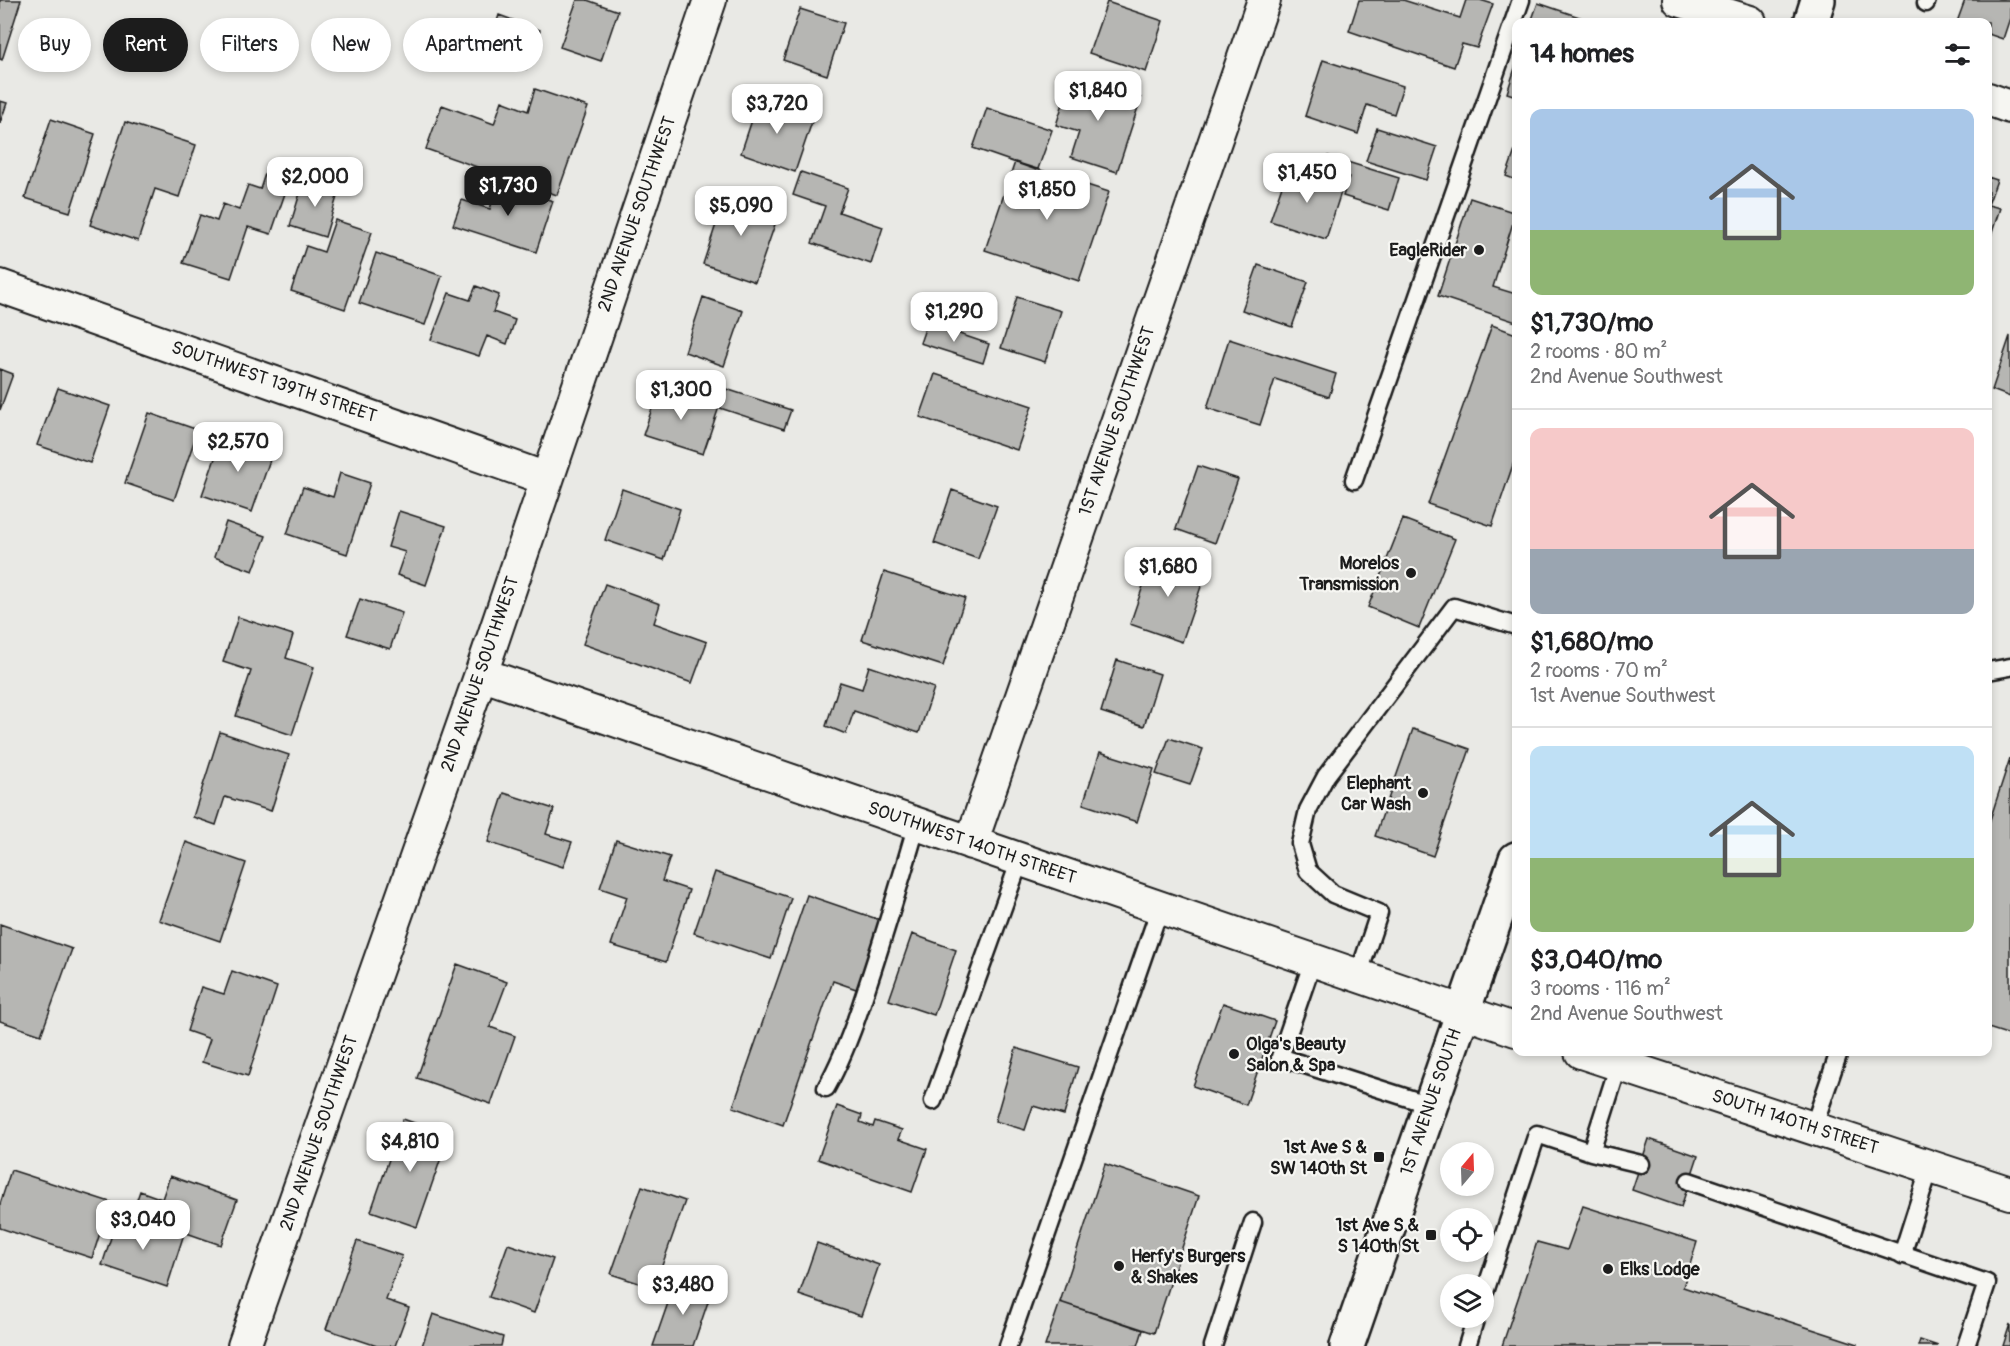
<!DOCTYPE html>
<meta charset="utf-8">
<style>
body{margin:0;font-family:Pangolin,sans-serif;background:#f6f6f6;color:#202124;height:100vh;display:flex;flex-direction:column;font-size:22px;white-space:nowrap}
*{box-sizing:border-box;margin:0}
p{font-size:20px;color:#757577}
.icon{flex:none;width:33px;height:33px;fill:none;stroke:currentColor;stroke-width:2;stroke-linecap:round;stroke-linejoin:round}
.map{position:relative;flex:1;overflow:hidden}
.sheet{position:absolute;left:1512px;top:18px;width:480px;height:1038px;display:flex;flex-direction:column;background:#fff;border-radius:12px;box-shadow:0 3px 9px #0003}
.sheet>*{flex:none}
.guide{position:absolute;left:18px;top:18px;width:570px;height:54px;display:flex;gap:12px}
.needle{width:39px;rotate:19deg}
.fabs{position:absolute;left:1440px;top:1142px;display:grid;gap:12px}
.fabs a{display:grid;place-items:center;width:54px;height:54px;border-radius:50%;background:#fff;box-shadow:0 3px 9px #0003;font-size:30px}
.price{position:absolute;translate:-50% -51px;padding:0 14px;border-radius:12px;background:#fff;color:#222;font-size:20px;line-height:39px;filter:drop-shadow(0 2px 3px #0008)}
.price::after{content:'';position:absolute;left:50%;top:36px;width:18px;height:14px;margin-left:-9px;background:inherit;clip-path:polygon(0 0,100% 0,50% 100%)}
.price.active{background:#1c1c1c;color:#fff}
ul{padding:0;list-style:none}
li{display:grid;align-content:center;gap:12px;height:318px;padding:0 18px}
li+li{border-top:2px solid #e0e0e0}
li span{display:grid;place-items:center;height:186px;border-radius:12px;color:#555}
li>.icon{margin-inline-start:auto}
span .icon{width:108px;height:108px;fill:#fffc;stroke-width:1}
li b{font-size:26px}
h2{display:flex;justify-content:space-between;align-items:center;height:72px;padding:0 18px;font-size:26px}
.chip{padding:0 21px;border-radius:27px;background:#fff;box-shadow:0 3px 9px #0003;font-size:21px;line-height:54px}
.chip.active{background:#1c1c1c;color:#fff}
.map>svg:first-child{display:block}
</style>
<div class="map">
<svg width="2010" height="1346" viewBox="0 0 2010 1346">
<rect width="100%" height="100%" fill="#e9e9e5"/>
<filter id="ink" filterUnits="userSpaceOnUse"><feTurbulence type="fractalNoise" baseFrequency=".0167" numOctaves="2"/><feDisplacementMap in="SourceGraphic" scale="12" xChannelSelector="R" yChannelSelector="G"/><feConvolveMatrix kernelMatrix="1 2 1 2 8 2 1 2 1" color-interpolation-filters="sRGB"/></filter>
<g filter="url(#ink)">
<!-- building -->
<path fill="#b6b6b3" stroke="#1c1c1c" stroke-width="1.5" d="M0 0H21L2 60 0 59Z
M577 0H587L618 11 601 61 560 47Z
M1359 0H1403L1460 18 1466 0H1480L1493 4 1477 48 1462 44 1454 67 1349 31Z
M1965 0H2010V18L2003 39 1988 34V22H1957Z
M1107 2 1163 21 1146 72 1089 53Z
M1538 3 1594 22H1531Z
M800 9 844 23 827 75 783 60Z
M499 15 540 30 526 69 486 55Z
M1323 60 1403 86 1394 114 1367 105 1358 134 1305 116Z
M1516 65V96L1507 93Z
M1072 76 1141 98 1117 172 1071 157 1079 132 1056 125Z
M535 89 588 107 557 195 426 149 442 105 494 124 502 101 528 111Z
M759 99 814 116 795 172 741 153Z
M0 101 7 103 0 123Z
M987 108 1052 130 1038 169 1036 170 973 148Z
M51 119 95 134 70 212 25 198Z
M125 122 196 145 179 197 155 189 138 241 90 225Z
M1377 128 1437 147 1426 180 1366 161Z
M1516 148V180L1506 176Z
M1328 156 1399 178 1389 210 1343 196 1349 177 1324 169Z
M1015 162 1109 192 1079 281 985 250Z
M1288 168 1343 186 1326 239 1270 221Z
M266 171 290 179 271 234 248 227 231 278 183 263 200 215 217 221 223 204 239 210 248 185 260 189Z
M801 172 848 188 839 212 883 227 871 264 812 243 825 206 793 195Z
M1988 177 1997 180 1988 205 2000 208 1988 245Z
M304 180 339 190 325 237 290 226Z
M498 183 553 201 536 252 453 225 462 200 490 209Z
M727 191 780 210 755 282 703 264Z
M1470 198 1516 213 1493 287 1516 294V322L1438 296Z
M335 220 372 232 345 309 291 291 306 246 324 252Z
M376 253 442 276 425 325 359 303Z
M1258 265 1308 282 1292 327 1242 310Z
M476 286 499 295 493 312 515 320 507 344 487 336 479 356 431 340 449 293 470 300Z
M703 297 743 311 724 366 685 352Z
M1017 297 1061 311 1045 362 1001 348Z
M927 323 989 344 983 363 920 343Z
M1492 325 1516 334V456L1492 526 1428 504Z
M2010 336V397L1992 390Z
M1229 339 1336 374 1329 397 1275 379 1260 425 1207 408Z
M0 369 13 374 0 410Z
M935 374 1032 406 1017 450 920 417Z
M58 388 110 406 90 463 37 445Z
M659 388 719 407 703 454 643 435Z
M726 389 791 410 784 429 720 408Z
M149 413 198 430 174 500 125 483Z
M224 433 273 451 252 512 202 495Z
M1198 466 1238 479 1215 543 1176 529Z
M340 473 370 483 347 554 287 534 303 487 333 497Z
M622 489 680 509 664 560 605 540Z
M952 490 997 506 978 559 934 543Z
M399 511 446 526 426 585 397 575 405 552 388 547Z
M1403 519 1455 539 1419 628 1368 607Z
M226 522 266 536 253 571 214 557Z
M1154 554 1206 572 1182 642 1130 624Z
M884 572 965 598 943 666 862 640Z
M605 584 660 604 654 623 707 642 692 683 583 644Z
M360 599 402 613 390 649 347 635Z
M238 617 293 635 286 658 314 667 292 735 236 716 251 671 223 662Z
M1117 660 1160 674 1144 726 1101 712Z
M869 666 934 688 919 733 854 711 846 734 826 726 840 682 862 689Z
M1413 729 1470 749 1433 856 1375 836Z
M220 732 289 755 271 811 225 797 216 825 193 817Z
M1169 738 1203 749 1190 785 1156 774Z
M1100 752 1154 769 1137 822 1083 804Z
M2010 758V1035L1988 1028V826Z
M504 793 554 809 546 834 572 842 563 867 488 842Z
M616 840 670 857 662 881 689 890 666 962 611 945 627 897 600 888Z
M186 842 246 863 220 941 159 920Z
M715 872 791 898 771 959 694 933Z
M807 895 883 921 859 990 833 981 783 1125 733 1107Z
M0 924 72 949 41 1035 0 1021Z
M912 934 956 950 934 1015 889 1000Z
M457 964 507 982 490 1027 515 1036 491 1104 417 1078Z
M232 971 277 987 248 1076 202 1062 210 1039 187 1031 201 987 224 994Z
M1223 1003 1275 1021 1246 1105 1193 1086Z
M1016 1048 1078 1067 1064 1115 1033 1106 1025 1130 995 1121Z
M837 1106 862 1115 860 1122 873 1127 875 1121 902 1130 898 1139 927 1149 912 1192 818 1159Z
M403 1119 449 1135 417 1227 371 1211Z
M1649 1139 1698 1156 1681 1207 1632 1190Z
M1105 1164 1199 1196 1154 1333 1060 1302Z
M11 1170 110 1202 92 1258 0 1228V1204Z
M170 1176 237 1200 221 1245 132 1214 140 1191 162 1199Z
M642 1186 685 1201 654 1288 611 1274Z
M1583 1206 1697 1242 1683 1287 1858 1344 1857 1346H1502L1537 1242 1567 1250Z
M118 1216 183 1237 167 1287 102 1265Z
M357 1241 402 1256 386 1300 409 1308 395 1346H377L326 1329Z
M817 1243 879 1265 861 1316 799 1295Z
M508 1244 553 1259 534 1313 489 1297Z
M676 1280 711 1293 693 1346H653Z
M1060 1302 1143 1330 1138 1346H1045Z
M433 1314 503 1337 501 1346H422Z
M2010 1324V1346H2003Z
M1920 1340 1938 1346H1918Z"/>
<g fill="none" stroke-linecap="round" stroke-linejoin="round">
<!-- lane casing -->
<g stroke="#1c1c1c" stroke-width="21">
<path id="lane" d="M1926 3 1927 0
M1354 480 1521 0
M1988 671 2010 667
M1313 961 1280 1057 1430 1105
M1358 976 1379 913 1333 894 1308 871 1300 844 1308 810 1326 776 1454 607 1516 626
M826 1088C844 1056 856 1022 867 987 885 933 901 879 917 824
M933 1101 1020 860
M1813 1128 1839 1052
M1591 1152 1619 1064
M1689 1181 1987 1283 1966 1346
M1902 1255 1930 1167
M1484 1295 1537 1134 1591 1152 1641 1164
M1008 1346 1160 908
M1213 1346 1253 1222
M1467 1346 1476 1317"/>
</g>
<!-- street casing -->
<g stroke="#1c1c1c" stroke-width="36">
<path id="street" d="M1679 0 1750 22
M1988 99 2010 107
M0 286 547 479
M481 674 1516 1030
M971 843 1264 0
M1581 1052 2010 1193
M244 1346 481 674 710 0"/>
</g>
<!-- secondary casing -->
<g stroke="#1c1c1c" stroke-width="38">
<path id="secondary" d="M1811 22 1818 0
M1347 1346 1516 859"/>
</g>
<!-- lane -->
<use href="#lane" stroke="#f6f6f2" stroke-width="16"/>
<!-- street -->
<use href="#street" stroke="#f6f6f2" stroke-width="32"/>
<!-- secondary -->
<use href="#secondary" stroke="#f6f6f2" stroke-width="33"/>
</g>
</g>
<!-- markers -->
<g fill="#1c1c1c" stroke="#f6f6f2" stroke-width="2">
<circle cx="1479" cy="250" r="6"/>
<circle cx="1411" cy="573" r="6"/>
<circle cx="1423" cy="793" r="6"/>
<circle cx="1234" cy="1054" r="6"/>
<rect x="1373" y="1151" width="12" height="12" rx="3"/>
<rect x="1425" y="1229" width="12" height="12" rx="3"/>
<circle cx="1119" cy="1266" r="6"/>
<circle cx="1608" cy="1269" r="6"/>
</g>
<g text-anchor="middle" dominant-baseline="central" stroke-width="4.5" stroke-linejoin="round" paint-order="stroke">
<!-- street labels -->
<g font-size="18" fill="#1c1c1c" stroke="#f6f6f2">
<text transform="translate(637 214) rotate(-71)">2ND AVENUE SOUTHWEST</text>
<text transform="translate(274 382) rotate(19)">SOUTHWEST 139TH STREET</text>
<text transform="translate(1117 421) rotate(-71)">1ST AVENUE SOUTHWEST</text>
<text transform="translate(480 674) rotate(-71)">2ND AVENUE SOUTHWEST</text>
<text transform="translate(972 843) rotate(19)">SOUTHWEST 140TH STREET</text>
<text transform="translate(1431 1102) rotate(-71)">1ST AVENUE SOUTH</text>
<text transform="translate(1795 1122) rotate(18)">SOUTH 140TH STREET</text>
<text transform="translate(319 1133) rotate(-71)">2ND AVENUE SOUTHWEST</text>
</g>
<!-- poi labels -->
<g font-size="18" font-weight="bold" fill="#1c1c1c" stroke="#f6f6f2" text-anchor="end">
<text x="1467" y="250">EagleRider</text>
<text x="1399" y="563">Morelos<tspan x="1399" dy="21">Transmission</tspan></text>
<text x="1411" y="783">Elephant<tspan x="1411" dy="21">Car Wash</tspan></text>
<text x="1246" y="1044" text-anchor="start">Olga's Beauty<tspan x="1246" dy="21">Salon &amp; Spa</tspan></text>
<text x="1367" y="1147">1st Ave S &amp;<tspan x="1367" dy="21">SW 140th St</tspan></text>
<text x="1419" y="1225">1st Ave S &amp;<tspan x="1419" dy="21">S 140th St</tspan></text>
<text x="1131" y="1256" text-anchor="start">Herfy's Burgers<tspan x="1131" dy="21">&amp; Shakes</tspan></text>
<text x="1620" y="1269" text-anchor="start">Elks Lodge</text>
</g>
</g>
</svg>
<div class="fabs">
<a><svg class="needle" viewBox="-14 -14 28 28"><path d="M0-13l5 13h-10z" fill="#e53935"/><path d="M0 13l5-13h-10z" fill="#757577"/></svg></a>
<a><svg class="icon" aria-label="locate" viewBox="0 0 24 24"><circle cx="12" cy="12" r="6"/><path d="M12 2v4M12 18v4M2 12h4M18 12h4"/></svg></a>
<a><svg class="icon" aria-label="layers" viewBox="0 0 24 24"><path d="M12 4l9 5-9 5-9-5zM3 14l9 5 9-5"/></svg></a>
</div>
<b class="price" style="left:1098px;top:122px">$1,840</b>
<b class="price" style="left:777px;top:135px">$3,720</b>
<b class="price" style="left:1307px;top:204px">$1,450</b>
<b class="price" style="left:315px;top:208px">$2,000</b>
<b class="price active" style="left:508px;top:217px">$1,730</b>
<b class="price" style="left:1047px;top:221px">$1,850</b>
<b class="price" style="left:741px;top:237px">$5,090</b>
<b class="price" style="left:954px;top:343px">$1,290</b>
<b class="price" style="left:681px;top:421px">$1,300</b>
<b class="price" style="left:238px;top:473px">$2,570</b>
<b class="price" style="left:1168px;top:598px">$1,680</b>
<b class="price" style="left:410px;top:1173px">$4,810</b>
<b class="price" style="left:143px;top:1251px">$3,040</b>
<b class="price" style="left:683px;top:1316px">$3,480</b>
<div class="guide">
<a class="chip">Buy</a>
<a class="chip active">Rent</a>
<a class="chip">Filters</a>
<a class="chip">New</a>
<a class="chip">Apartment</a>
</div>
<section class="sheet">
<h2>14 homes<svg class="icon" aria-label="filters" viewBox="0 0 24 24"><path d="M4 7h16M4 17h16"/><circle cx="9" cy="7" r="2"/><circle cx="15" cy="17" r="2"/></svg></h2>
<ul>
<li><span style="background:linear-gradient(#a9c7e8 65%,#8fb573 0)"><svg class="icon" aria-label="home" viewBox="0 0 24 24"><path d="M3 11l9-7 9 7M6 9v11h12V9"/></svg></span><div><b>$1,730/mo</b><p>2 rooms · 80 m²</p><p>2nd Avenue Southwest</p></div></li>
<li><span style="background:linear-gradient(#f6c9c9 65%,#9aa5b1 0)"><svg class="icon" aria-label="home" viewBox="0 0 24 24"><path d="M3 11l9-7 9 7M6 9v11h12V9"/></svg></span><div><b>$1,680/mo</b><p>2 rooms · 70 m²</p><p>1st Avenue Southwest</p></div></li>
<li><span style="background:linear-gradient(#bfe0f5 60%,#8fb573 0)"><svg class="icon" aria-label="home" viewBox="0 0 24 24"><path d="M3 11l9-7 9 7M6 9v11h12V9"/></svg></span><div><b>$3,040/mo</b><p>3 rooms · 116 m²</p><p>2nd Avenue Southwest</p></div></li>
</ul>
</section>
</div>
